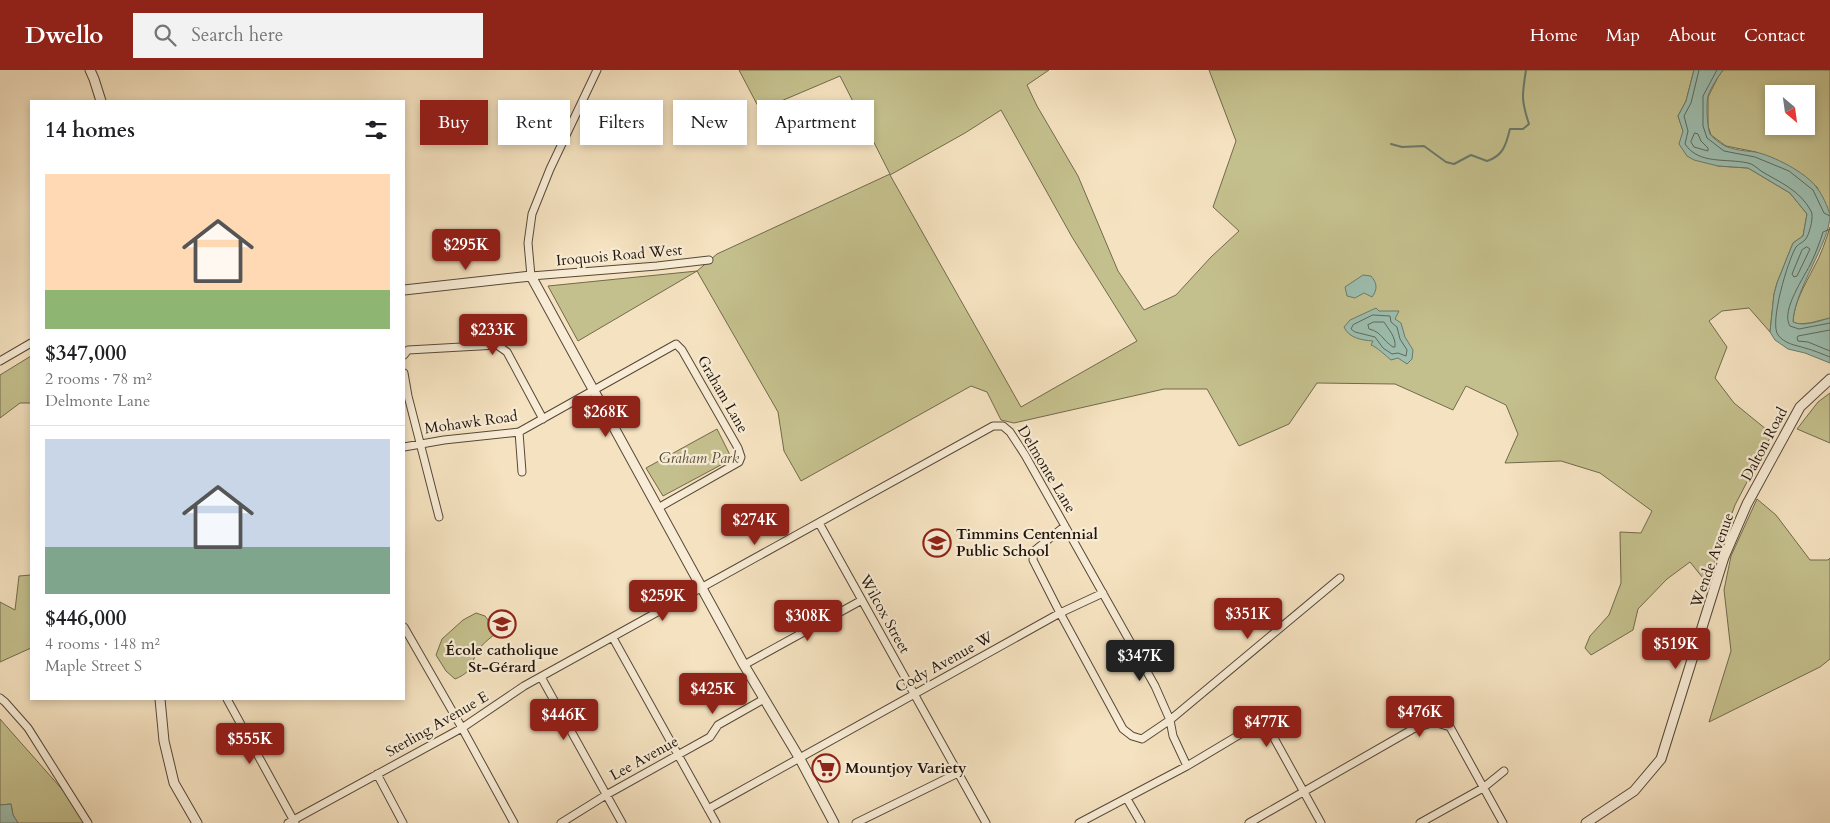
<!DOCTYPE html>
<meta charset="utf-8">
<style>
body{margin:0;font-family:Cardo,serif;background:#f2f2f2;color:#202124;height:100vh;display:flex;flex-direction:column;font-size:19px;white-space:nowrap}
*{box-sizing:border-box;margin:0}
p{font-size:16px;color:#757577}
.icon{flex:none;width:28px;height:28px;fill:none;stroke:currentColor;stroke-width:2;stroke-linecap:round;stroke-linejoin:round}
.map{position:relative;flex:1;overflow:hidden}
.drawer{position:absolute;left:30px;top:30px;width:375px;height:600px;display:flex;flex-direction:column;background:#fff;border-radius:0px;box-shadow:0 2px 8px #0003}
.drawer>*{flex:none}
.top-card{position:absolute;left:420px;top:30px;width:475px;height:45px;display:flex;gap:10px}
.needle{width:32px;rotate:151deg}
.controls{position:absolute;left:1765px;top:15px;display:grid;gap:10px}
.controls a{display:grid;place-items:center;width:50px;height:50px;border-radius:0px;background:#fff;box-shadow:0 2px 8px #0003;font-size:25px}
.price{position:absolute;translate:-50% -42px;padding:0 11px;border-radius:5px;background:#8f2418;color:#fff;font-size:16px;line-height:32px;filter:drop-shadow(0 1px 2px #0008)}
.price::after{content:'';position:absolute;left:50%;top:30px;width:15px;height:11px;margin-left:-8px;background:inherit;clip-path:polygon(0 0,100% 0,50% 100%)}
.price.active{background:#222;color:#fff}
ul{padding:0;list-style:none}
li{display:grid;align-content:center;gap:10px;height:265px;padding:0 15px}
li+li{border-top:1px solid #e0e0e0}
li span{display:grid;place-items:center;height:155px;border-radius:0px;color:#555}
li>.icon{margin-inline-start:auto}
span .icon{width:90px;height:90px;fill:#fffc;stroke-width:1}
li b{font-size:21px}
h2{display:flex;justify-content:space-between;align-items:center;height:60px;padding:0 15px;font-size:21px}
.tag{padding:0 18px;border-radius:0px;background:#fff;box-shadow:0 2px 8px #0003;font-size:18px;line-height:45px}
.tag.active{background:#8f2418;color:#fff}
header{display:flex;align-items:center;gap:30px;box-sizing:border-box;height:70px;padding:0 25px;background:#8f2418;color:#fff}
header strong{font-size:24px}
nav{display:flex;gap:28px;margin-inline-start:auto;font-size:18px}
.search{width:350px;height:45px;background:#f2f2f2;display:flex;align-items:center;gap:12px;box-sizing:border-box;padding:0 18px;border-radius:0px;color:#757577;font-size:19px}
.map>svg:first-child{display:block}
</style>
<header>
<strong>Dwello</strong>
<div class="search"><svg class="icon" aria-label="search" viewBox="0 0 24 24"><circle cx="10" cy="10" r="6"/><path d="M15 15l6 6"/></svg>Search here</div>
<nav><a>Home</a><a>Map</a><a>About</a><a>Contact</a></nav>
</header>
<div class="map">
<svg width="1830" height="753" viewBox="0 0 1830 753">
<rect width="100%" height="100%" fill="#f5e2c0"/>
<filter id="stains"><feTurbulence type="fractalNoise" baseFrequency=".004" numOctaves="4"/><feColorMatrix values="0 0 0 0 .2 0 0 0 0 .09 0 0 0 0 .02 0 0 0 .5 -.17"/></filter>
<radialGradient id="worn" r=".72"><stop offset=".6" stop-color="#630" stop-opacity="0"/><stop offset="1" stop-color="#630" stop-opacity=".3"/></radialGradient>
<!-- green -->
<path fill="#c4c08d" stroke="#726a4c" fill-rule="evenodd" d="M739 0H1049L1027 15 1037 36 1078 106 1118 201 1144 240 1176 225 1211 187 1239 161 1213 137 1236 71 1209 0H1694L1686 31 1678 46 1683 61 1718 96 1748 98 1790 123 1807 144 1803 166 1793 173 1777 213 1774 224 1770 262 1749 238 1722 241 1709 251 1727 277 1715 308 1734 333 1772 364 1735 435 1707 513 1690 492 1667 509 1638 539 1633 560 1591 585 1585 578 1590 566 1609 545 1621 513 1620 462 1641 463 1652 441 1600 403 1561 391 1505 393 1518 364 1506 335 1466 316 1453 340 1395 314 1317 313 1289 354 1239 376 1207 319H1164L1014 353 1001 350 987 322 971 316 801 411 784 381 778 342 697 201 578 271 548 216 697 201 717 184 890 104 840 6 760 40ZM1001 40 1072 167 1137 271 1021 337 890 105 965 63Z
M1723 0H1830V146L1817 117 1756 82 1726 76 1711 65 1708 56V27L1718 7ZM1774 24H1806V56H1774Z
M1830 157V248L1810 253 1798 254 1793 252C1794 232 1805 215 1814 197 1821 185 1826 170 1830 157Z
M31 286V333H20L0 348V305Z
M1830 323V373L1797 359 1818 332Z
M717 359 732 389 663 426 646 398Z
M1757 429 1776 445 1810 490H1828L1830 488V589L1820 597 1709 652 1731 581 1724 520 1731 486Z
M31 505V578L0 592V532L15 540 19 506Z
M476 543 485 546 497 562C492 567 484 572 479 579 470 592 475 601 455 609L446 601 436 585 442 569 463 550Z
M0 649 68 726 84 753H18L13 745 11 734 0 735Z"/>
<!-- water -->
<path fill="#9dbeaf" stroke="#6b7a6d" d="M1694 0H1723C1718 7 1711 17 1708 26 1706 33 1707 58 1710 64 1713 68 1721 74 1725 76 1734 80 1746 81 1755 82 1772 85 1807 103 1817 118 1822 124 1828 137 1830 145 1830 173 1794 220 1793 252 1804 257 1818 251 1830 248V293L1805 283 1788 279 1775 270 1770 262 1774 224 1777 213 1793 173 1803 166 1807 144 1790 123 1748 98 1718 96 1694 90 1687 86 1679 74 1683 61 1678 46 1686 31Z
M1363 205 1371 206C1377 213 1378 219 1372 227L1364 223 1355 228 1347 226 1345 217Z
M1376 238 1379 241H1399L1395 249 1401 253 1405 267 1413 280 1412 289 1407 294 1398 288 1391 290C1386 286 1377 277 1371 275L1373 271C1361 270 1349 268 1344 257L1350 250Z
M11 734 13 745 18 753H0V735Z"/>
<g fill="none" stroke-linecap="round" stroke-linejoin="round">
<!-- shore -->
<path stroke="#5f695c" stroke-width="1" d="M1699 0 1691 33 1684 46 1688 61 1685 74C1699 95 1726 88 1748 93 1753 94 1757 98 1761 101 1779 112 1800 120 1811 141 1814 146 1810 161 1807 167 1805 172 1799 173 1796 177 1788 190 1769 253 1778 265 1785 274 1795 275 1805 278 1813 280 1822 284 1830 287
M1717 0 1703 26V56L1707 68 1724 81 1755 87 1789 101 1813 120 1824 143 1830 146
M1695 63 1698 64 1701 71 1708 78V81L1694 77 1691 72Z
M1830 159 1823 162C1820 172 1816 182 1812 191 1805 206 1780 241 1790 256L1799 259 1830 253
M1807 177 1810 179 1797 206 1794 207 1792 204 1802 180Z
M1373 245 1390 246 1391 252 1397 257 1400 269 1407 280 1406 286 1398 283 1392 284 1383 278 1375 267 1355 262 1351 259 1353 255Z
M1374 252H1384C1389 260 1396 267 1395 277H1393C1382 270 1382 262 1369 259L1368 255Z
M1830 260 1798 266 1797 268 1798 271 1808 272 1830 281"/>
<!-- stream -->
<path stroke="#6b7a6d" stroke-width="2" d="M1391 74 1402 77 1424 76 1446 92 1454 94 1471 85 1487 91C1503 86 1506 75 1510 59H1523L1529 54C1521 30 1522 25 1526 0"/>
<!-- minor casing -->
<g stroke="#564838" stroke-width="9">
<path id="minor" d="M597 0 550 99 532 144 528 173 531 206 657 196 709 190
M404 285 408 280 497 275 507 282 543 349
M0 291 31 273
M404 303 408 326 439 447
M519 362 522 402
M404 377 444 370 519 362 676 274 682 280 738 378 741 387 739 392 658 438
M819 453 986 753
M1065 456 1034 481 1033 490 1060 543 1123 659 1132 666 1142 669 1170 650 1340 508
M404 557 462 658 514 753
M613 568 716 753
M744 595 862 530
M541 607 622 753
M0 628 5 632 28 658 88 753
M227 629 295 753
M377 704 403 753
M1127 729 1141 753
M708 739 1060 543 1103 523
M288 753 462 658 524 616 993 356H1003L1010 362 1025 385 1155 616 1170 650 1173 666 1187 696
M561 753 606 725 710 667 718 655 764 629
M856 753 958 703
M1079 753 1187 696 1264 650 1321 753
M1249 753 1413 659 1434 652 1450 657 1503 753
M1420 753 1483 718 1504 701"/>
</g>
<!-- tertiary casing -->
<g stroke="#564838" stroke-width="11">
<path id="tertiary" d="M90 0 94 9 101 31
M404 220 531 206 744 595 800 689 834 753
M160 629 164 671 174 713 197 753
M1586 753 1634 721 1661 689 1724 487 1747 434 1800 337 1830 309"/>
</g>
<!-- minor -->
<use href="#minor" stroke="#f8ecd6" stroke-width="7"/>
<!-- tertiary -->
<use href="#tertiary" stroke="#f8ecd6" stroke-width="9"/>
</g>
<!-- icons -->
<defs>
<g id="school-ring" transform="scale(1.4375)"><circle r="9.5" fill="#f8ecd6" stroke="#8f2418" stroke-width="1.5"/><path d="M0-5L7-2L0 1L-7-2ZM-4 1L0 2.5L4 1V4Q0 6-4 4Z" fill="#8f2418"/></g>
<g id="supermarket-ring" transform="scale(1.4375)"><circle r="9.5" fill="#f8ecd6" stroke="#8f2418" stroke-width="1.5"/><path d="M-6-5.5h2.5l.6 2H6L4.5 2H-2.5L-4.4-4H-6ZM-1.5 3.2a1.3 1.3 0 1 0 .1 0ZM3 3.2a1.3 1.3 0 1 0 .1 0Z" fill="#8f2418"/></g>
</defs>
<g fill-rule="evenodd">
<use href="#school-ring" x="937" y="473"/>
<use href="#school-ring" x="502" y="554"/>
<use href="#supermarket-ring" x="826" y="698"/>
</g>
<g text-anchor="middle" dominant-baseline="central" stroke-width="4.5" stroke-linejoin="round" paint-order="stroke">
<!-- street labels -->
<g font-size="15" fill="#21140a" stroke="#f8ecd6">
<text transform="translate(619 185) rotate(-5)">Iroquois Road West</text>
<text transform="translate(723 324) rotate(60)">Graham Lane</text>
<text transform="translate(471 352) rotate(-8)">Mohawk Road</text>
<text transform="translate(1764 374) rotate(-62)">Dalton Road</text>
<text transform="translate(1047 399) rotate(59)">Delmonte Lane</text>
<text transform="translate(1712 490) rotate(-70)">Wende Avenue</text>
<text transform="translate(885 544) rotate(61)">Wilcox Street</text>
<text transform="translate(944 592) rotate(-29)">Cody Avenue W</text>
<text transform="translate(437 654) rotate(-30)">Sterling Avenue E</text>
<text transform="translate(644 688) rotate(-29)">Lee Avenue</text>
</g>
<!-- park labels -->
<g font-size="15" font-style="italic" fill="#5a5038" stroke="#f8ecd6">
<text x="699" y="388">Graham Park</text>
</g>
<!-- poi labels -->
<g font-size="15" font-weight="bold" fill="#21140a" stroke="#f8ecd6" text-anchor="start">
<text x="956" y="464">Timmins Centennial<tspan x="956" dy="17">Public School</tspan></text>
<text x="502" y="580" text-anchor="middle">École catholique<tspan x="502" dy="17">St-Gérard</tspan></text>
<text x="845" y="698">Mountjoy Variety</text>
</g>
</g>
<rect width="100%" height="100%" filter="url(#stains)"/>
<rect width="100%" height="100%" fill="url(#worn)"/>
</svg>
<div class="controls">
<a><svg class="needle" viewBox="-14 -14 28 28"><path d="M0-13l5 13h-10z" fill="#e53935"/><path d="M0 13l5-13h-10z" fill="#757577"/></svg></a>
</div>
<b class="price" style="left:466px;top:201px">$295K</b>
<b class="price" style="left:493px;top:286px">$233K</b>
<b class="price" style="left:606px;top:368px">$268K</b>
<b class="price" style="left:755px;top:476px">$274K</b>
<b class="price" style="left:663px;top:552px">$259K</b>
<b class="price" style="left:1248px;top:570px">$351K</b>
<b class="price" style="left:808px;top:572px">$308K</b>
<b class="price" style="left:1676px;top:600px">$519K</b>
<b class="price active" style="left:1140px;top:612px">$347K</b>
<b class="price" style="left:713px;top:645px">$425K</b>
<b class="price" style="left:1420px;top:668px">$476K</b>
<b class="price" style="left:564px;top:671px">$446K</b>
<b class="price" style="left:1267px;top:678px">$477K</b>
<b class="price" style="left:250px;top:695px">$555K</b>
<div class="top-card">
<a class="tag active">Buy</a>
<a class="tag">Rent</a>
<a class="tag">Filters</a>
<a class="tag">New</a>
<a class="tag">Apartment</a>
</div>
<section class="drawer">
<h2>14 homes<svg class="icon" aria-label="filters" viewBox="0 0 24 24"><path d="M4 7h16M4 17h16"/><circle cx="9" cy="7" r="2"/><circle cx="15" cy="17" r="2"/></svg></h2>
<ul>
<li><span style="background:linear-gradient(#ffd9b3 75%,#8fb573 0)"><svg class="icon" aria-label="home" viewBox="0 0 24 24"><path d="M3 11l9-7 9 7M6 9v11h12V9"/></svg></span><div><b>$347,000</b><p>2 rooms · 78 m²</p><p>Delmonte Lane</p></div></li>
<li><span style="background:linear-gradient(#c9d6e8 70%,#7fa58c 0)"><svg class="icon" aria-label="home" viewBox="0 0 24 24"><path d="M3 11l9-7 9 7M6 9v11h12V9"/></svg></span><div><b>$446,000</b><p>4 rooms · 148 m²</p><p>Maple Street S</p></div></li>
</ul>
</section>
</div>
